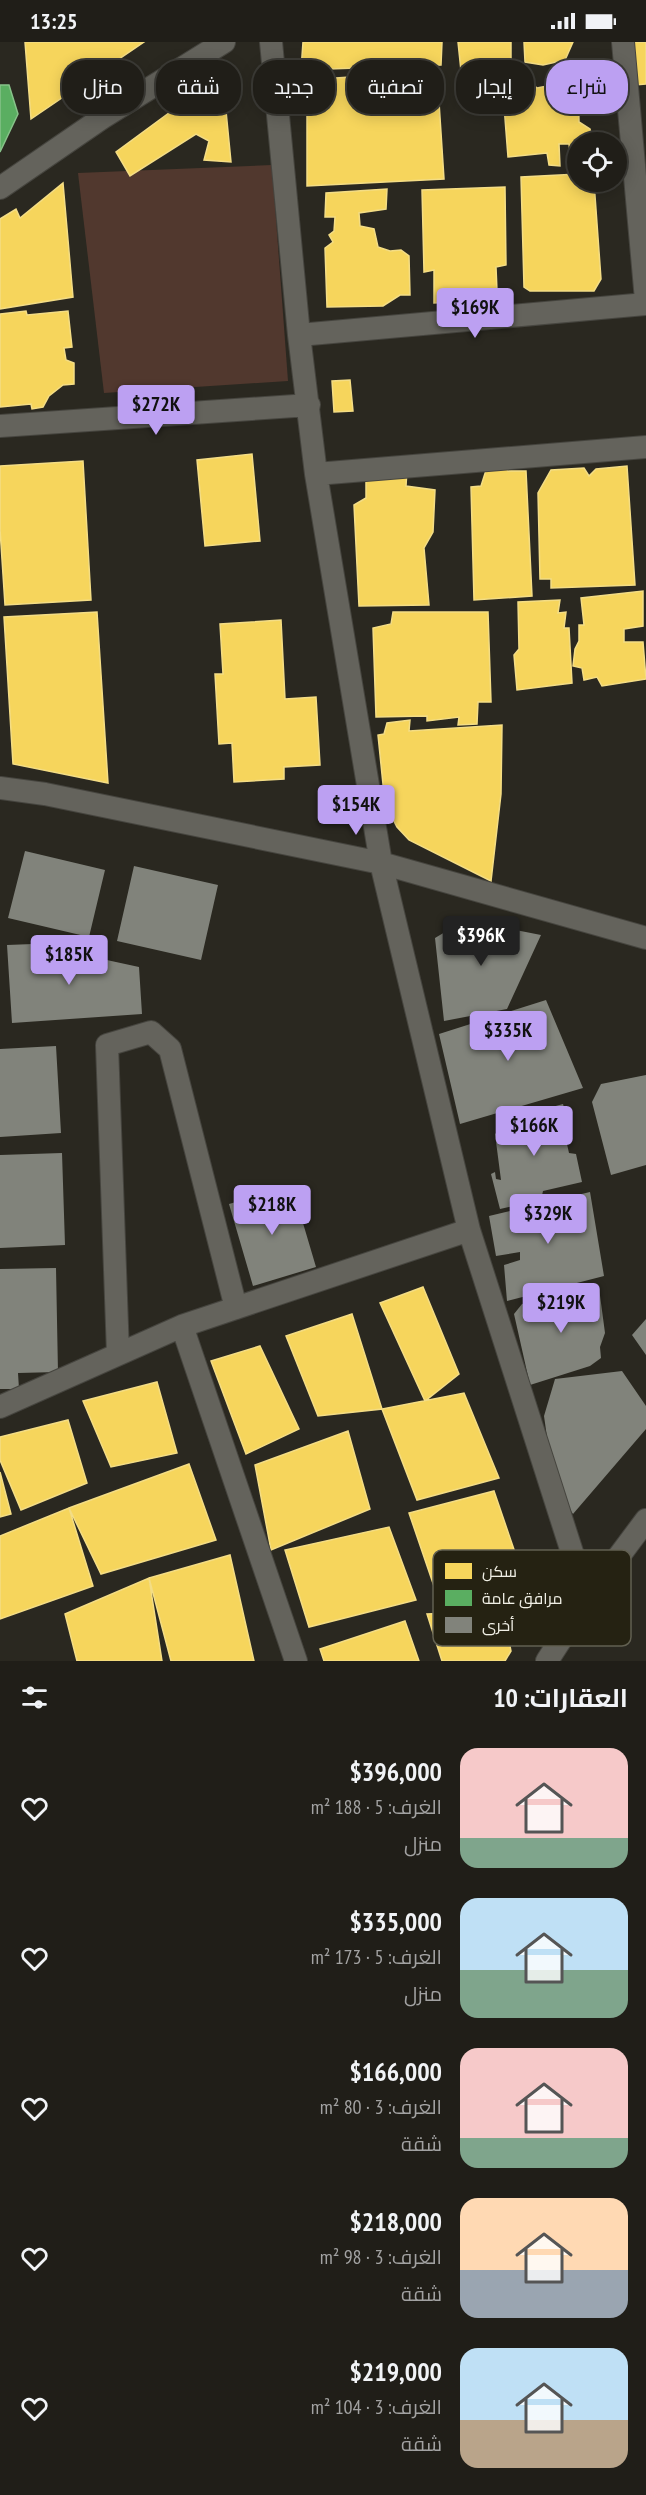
<!DOCTYPE html>
<html lang="ar">
<meta charset="utf-8">
<style>
body{margin:0;font-family:"PT Sans Narrow",Cairo,sans-serif;background:#2d2b25;color:#f1f3f6;direction:rtl;height:100vh;display:flex;flex-direction:column;font-size:22px;white-space:nowrap}
*{box-sizing:border-box;margin:0}
p{font-size:20px;color:#a2a2a2}
.icon{flex:none;width:33px;height:33px;fill:none;stroke:currentColor;stroke-width:2;stroke-linecap:round;stroke-linejoin:round}
.map{position:relative;height:1619px;overflow:hidden;direction:ltr}
.sheet{display:flex;flex-direction:column;background:#201e18;flex:1}
.sheet>*{flex:none}
.top-card{position:absolute;left:18px;top:18px;width:610px;height:54px;direction:rtl;display:flex;gap:12px}
.tools{position:absolute;left:567px;top:90px;display:grid;gap:12px}
.tools a{display:grid;place-items:center;width:60px;height:60px;border-radius:50%;background:#201e18;box-shadow:0 3px 15px #0003,0 0 0 2px #3d3c37;font-size:30px}
.price{position:absolute;translate:-50% -51px;padding:0 14px;border-radius:6px;background:#bca0f2;color:#111;font-size:20px;line-height:39px;filter:drop-shadow(0 2px 3px #0008)}
.price::after{content:'';position:absolute;left:50%;top:36px;width:18px;height:14px;margin-left:-9px;background:inherit;clip-path:polygon(0 0,100% 0,50% 100%)}
.price.selected{background:#222;color:#fff}
ul{padding:0;list-style:none}
li{display:flex;align-items:center;gap:18px;height:150px;padding:0 18px}
li span{display:grid;place-items:center;flex:none;width:168px;height:120px;border-radius:18px;color:#555}
li>.icon{margin-inline-start:auto}
span .icon{width:72px;height:72px;fill:#fffc;stroke-width:1}
li b{font-size:26px}
h2{display:flex;justify-content:space-between;align-items:center;height:72px;padding:0 18px;font-size:26px}
.tag{padding:0 21px;border-radius:24px;background:#201e18;box-shadow:0 3px 15px #0003,0 0 0 2px #3d3c37;font-size:21px;line-height:54px}
.tag.selected{background:#bca0f2;color:#111}
.status{display:flex;justify-content:space-between;align-items:center;height:42px;padding:0 30px;background:#201e18;direction:ltr}
.status svg{height:16px;fill:currentColor}
.map>svg:first-child{display:block}
</style>
<div class="status"><b>13:25</b><svg viewBox="0 0 49 12"><path d="M0 12V9h3v3zM5 12V6h3v6zM10 12V3h3v9zM15 12V0h3v12zM26 1h20v11H26zM47 4h2v5h-2z"/></svg></div>
<div class="map">
<svg width="646" height="1619" viewBox="0 0 646 1619">
<rect width="100%" height="100%" fill="#2a2820"/>
<!-- green -->
<path fill="#51382e" d="M272 123 288 339 104 351 78 131Z"/>
<!-- homes -->
<path fill="#f6d55c" stroke="#f4dd85" stroke-width="1.5" d="M25 0H144L31 77Z
M303 0H442L441 23 301 28Z
M458 0H511V24L475 33 474 28 461 29Z
M524 0H573L565 18 543 23 525 20Z
M632 0H646V42L635 43Z
M437 29 444 137 307 144V38Z
M526 36 537 46 578 38 579 80 590 87 592 96 590 100H578V111L570 110 569 102H559L560 124 549 123 547 111 508 115 503 51 515 53 519 37Z
M192 54 211 58 226 69 231 120 204 118 209 99 196 92 130 134 116 110Z
M578 132V140H594L601 237 594 249H530L524 245 521 135Z
M63 141 73 255 0 267V177L16 167 20 176Z
M505 145 506 223 496 225 497 249H502L503 260 482 263 481 249 453 250 452 260 434 261V228L424 230 422 148Z
M387 147 386 167 359 171 360 184 374 187 378 205 390 209 401 208 409 214 410 253H400L383 264 327 265 325 206 333 200 329 193 334 189 335 175H325L326 151Z
M26 269 27 273 68 269 72 305 64 306 66 318 74 321V342L63 343 49 354 43 365 32 367 31 362 0 365V272Z
M350 338 353 369 334 370 332 339Z
M252 412 260 499 205 504 197 418Z
M83 419 91 558 5 563 0 487V424Z
M488 422H505L508 429H526L532 554 474 558 471 445 481 444Z
M627 424 635 543 551 546V537H540L538 451 551 428 584 426 589 434 596 427Z
M407 428 406 444 435 448 433 490 424 506 429 563 359 564 354 463 366 456V432Z
M643 549V584L624 587V600H643L646 637 602 644 597 635 584 638 582 626 573 624 575 607 579 599V583H584L581 556Z
M560 558 558 571 566 570 564 586H569L572 641 517 648 514 613 519 607 518 560Z
M97 570 108 741 13 722 4 575Z
M393 570H488L491 660H478L477 682 458 683 459 675 427 679V674L376 675 373 586 391 582Z
M281 578 285 657 316 655 320 723 284 725V737L234 740 232 701 219 702 215 632H223L220 582Z
M410 678 409 689 502 683 501 752 491 839 409 798 397 785 385 762 378 693 384 692 387 681Z
M423 1245 459 1332 425 1359 380 1261Z
M352 1272 382 1367 318 1374 286 1294Z
M260 1304 299 1387 246 1412 211 1319Z
M157 1340 177 1411 111 1425 83 1359Z
M464 1351 499 1436 417 1458 382 1367Z
M68 1378 87 1441 21 1468 0 1418V1395Z
M348 1389 370 1467 271 1508 255 1423Z
M189 1422 216 1498 101 1532 69 1466Z
M0 1430 11 1472 0 1475Z
M494 1449 521 1528 436 1550 409 1471Z
M69 1466 93 1544 0 1577V1494Z
M389 1485 416 1558 309 1585 285 1508Z
M230 1513 254 1619H171L149 1536Z
M149 1536 162 1619H77L65 1572Z
M503 1569 511 1609 505 1619H442L427 1572Z
M405 1579 419 1619H324L320 1607Z"/>
<!-- public -->
<path fill="#5aae61" stroke="#87c289" stroke-width="1.5" d="M0 43H9L18 72 0 110Z"/>
<!-- building -->
<path fill="#81837b" d="M25 809 105 828 89 895 8 876Z
M134 824 218 843 201 918 117 899Z
M465 878 541 893 507 967 444 979 435 896Z
M33 902 139 925 142 972 12 981 7 903Z
M546 958 583 1046 460 1082 439 992Z
M56 1004 61 1091 0 1095V1007Z
M646 1033V1123L611 1133 592 1060 601 1042Z
M563 1062 570 1087 564 1089 569 1111 576 1112 582 1140 543 1149 541 1158 500 1167 491 1132 495 1130 496 1137 501 1138 495 1092 512 1076Z
M62 1111 65 1203 0 1206V1113Z
M292 1144 316 1225 253 1244 229 1162Z
M590 1150 604 1234 507 1259 504 1223 520 1218V1210L496 1214 489 1174Z
M56 1226 58 1330 18 1331 19 1347H0V1227Z
M599 1246 605 1291 600 1305 601 1316 590 1324 530 1343 514 1272 522 1262Z
M646 1277V1313L632 1293Z
M622 1329 646 1364V1387L573 1472 554 1444 544 1374 555 1337Z"/>
<g fill="none" stroke-linecap="round" stroke-linejoin="round">
<!-- minor casing -->
<g stroke="#46453f" stroke-width="24">
<path id="minor" d="M271 0 299 293 316 432 381 821 469 1188 587 1557
M623 0 646 258
M0 146 102 76 224 0
M299 293 646 262
M0 384 309 363
M316 432 646 405
M0 746 45 752 381 821 646 896
M182 1284 296 1619
M118 1312 107 1003 151 990 170 1007 236 1266
M0 1365 182 1284 469 1188
M547 1619 587 1557 646 1478"/>
</g>
<!-- minor -->
<use href="#minor" stroke="#64635c" stroke-width="22"/>
</g>
<!-- legend -->
<rect x="433" y="1508" width="198" height="96" rx="9" fill="#252212" stroke="#626051" stroke-width="1.5"/>
<rect x="445" y="1521" width="27" height="16" fill="#f6d55c"/>
<rect x="445" y="1548" width="27" height="16" fill="#5aae61"/>
<rect x="445" y="1575" width="27" height="16" fill="#81837b"/>
<g font-size="16" fill="#f0efe5">
<text x="482" y="1535">سكن</text>
<text x="482" y="1562">مرافق عامة</text>
<text x="482" y="1589">أخرى</text>
</g>
</svg>
<div class="tools">
<a><svg class="icon" aria-label="locate" viewBox="0 0 24 24"><circle cx="12" cy="12" r="6"/><path d="M12 2v4M12 18v4M2 12h4M18 12h4"/></svg></a>
</div>
<b class="price" style="left:475px;top:297px">$169K</b>
<b class="price" style="left:156px;top:394px">$272K</b>
<b class="price" style="left:356px;top:794px">$154K</b>
<b class="price selected" style="left:481px;top:925px">$396K</b>
<b class="price" style="left:69px;top:944px">$185K</b>
<b class="price" style="left:508px;top:1020px">$335K</b>
<b class="price" style="left:534px;top:1115px">$166K</b>
<b class="price" style="left:272px;top:1194px">$218K</b>
<b class="price" style="left:548px;top:1203px">$329K</b>
<b class="price" style="left:561px;top:1292px">$219K</b>
<div class="top-card">
<a class="tag selected">شراء</a>
<a class="tag">إيجار</a>
<a class="tag">تصفية</a>
<a class="tag">جديد</a>
<a class="tag">شقة</a>
<a class="tag">منزل</a>
</div>
</div>
<section class="sheet">
<h2>العقارات: 10<svg class="icon" aria-label="filters" viewBox="0 0 24 24"><path d="M4 7h16M4 17h16"/><circle cx="9" cy="7" r="2"/><circle cx="15" cy="17" r="2"/></svg></h2>
<ul>
<li><span style="background:linear-gradient(#f6c9c9 75%,#7fa58c 0)"><svg class="icon" aria-label="home" viewBox="0 0 24 24"><path d="M3 11l9-7 9 7M6 9v11h12V9"/></svg></span><div><b>$396,000</b><p>الغرف: 5 · 188 m²</p><p>منزل</p></div><svg class="icon" aria-label="heart" viewBox="0 0 24 24"><path d="M12 20l-8-8c-3-5 5-10 8-4 3-6 11-1 8 4z"/></svg></li>
<li><span style="background:linear-gradient(#bfe0f5 60%,#7fa58c 0)"><svg class="icon" aria-label="home" viewBox="0 0 24 24"><path d="M3 11l9-7 9 7M6 9v11h12V9"/></svg></span><div><b>$335,000</b><p>الغرف: 5 · 173 m²</p><p>منزل</p></div><svg class="icon" aria-label="heart" viewBox="0 0 24 24"><path d="M12 20l-8-8c-3-5 5-10 8-4 3-6 11-1 8 4z"/></svg></li>
<li><span style="background:linear-gradient(#f6c9c9 75%,#7fa58c 0)"><svg class="icon" aria-label="home" viewBox="0 0 24 24"><path d="M3 11l9-7 9 7M6 9v11h12V9"/></svg></span><div><b>$166,000</b><p>الغرف: 3 · 80 m²</p><p>شقة</p></div><svg class="icon" aria-label="heart" viewBox="0 0 24 24"><path d="M12 20l-8-8c-3-5 5-10 8-4 3-6 11-1 8 4z"/></svg></li>
<li><span style="background:linear-gradient(#ffd9b3 60%,#9aa5b1 0)"><svg class="icon" aria-label="home" viewBox="0 0 24 24"><path d="M3 11l9-7 9 7M6 9v11h12V9"/></svg></span><div><b>$218,000</b><p>الغرف: 3 · 98 m²</p><p>شقة</p></div><svg class="icon" aria-label="heart" viewBox="0 0 24 24"><path d="M12 20l-8-8c-3-5 5-10 8-4 3-6 11-1 8 4z"/></svg></li>
<li><span style="background:linear-gradient(#bfe0f5 60%,#b9a48a 0)"><svg class="icon" aria-label="home" viewBox="0 0 24 24"><path d="M3 11l9-7 9 7M6 9v11h12V9"/></svg></span><div><b>$219,000</b><p>الغرف: 3 · 104 m²</p><p>شقة</p></div><svg class="icon" aria-label="heart" viewBox="0 0 24 24"><path d="M12 20l-8-8c-3-5 5-10 8-4 3-6 11-1 8 4z"/></svg></li>
</ul>
</section>
